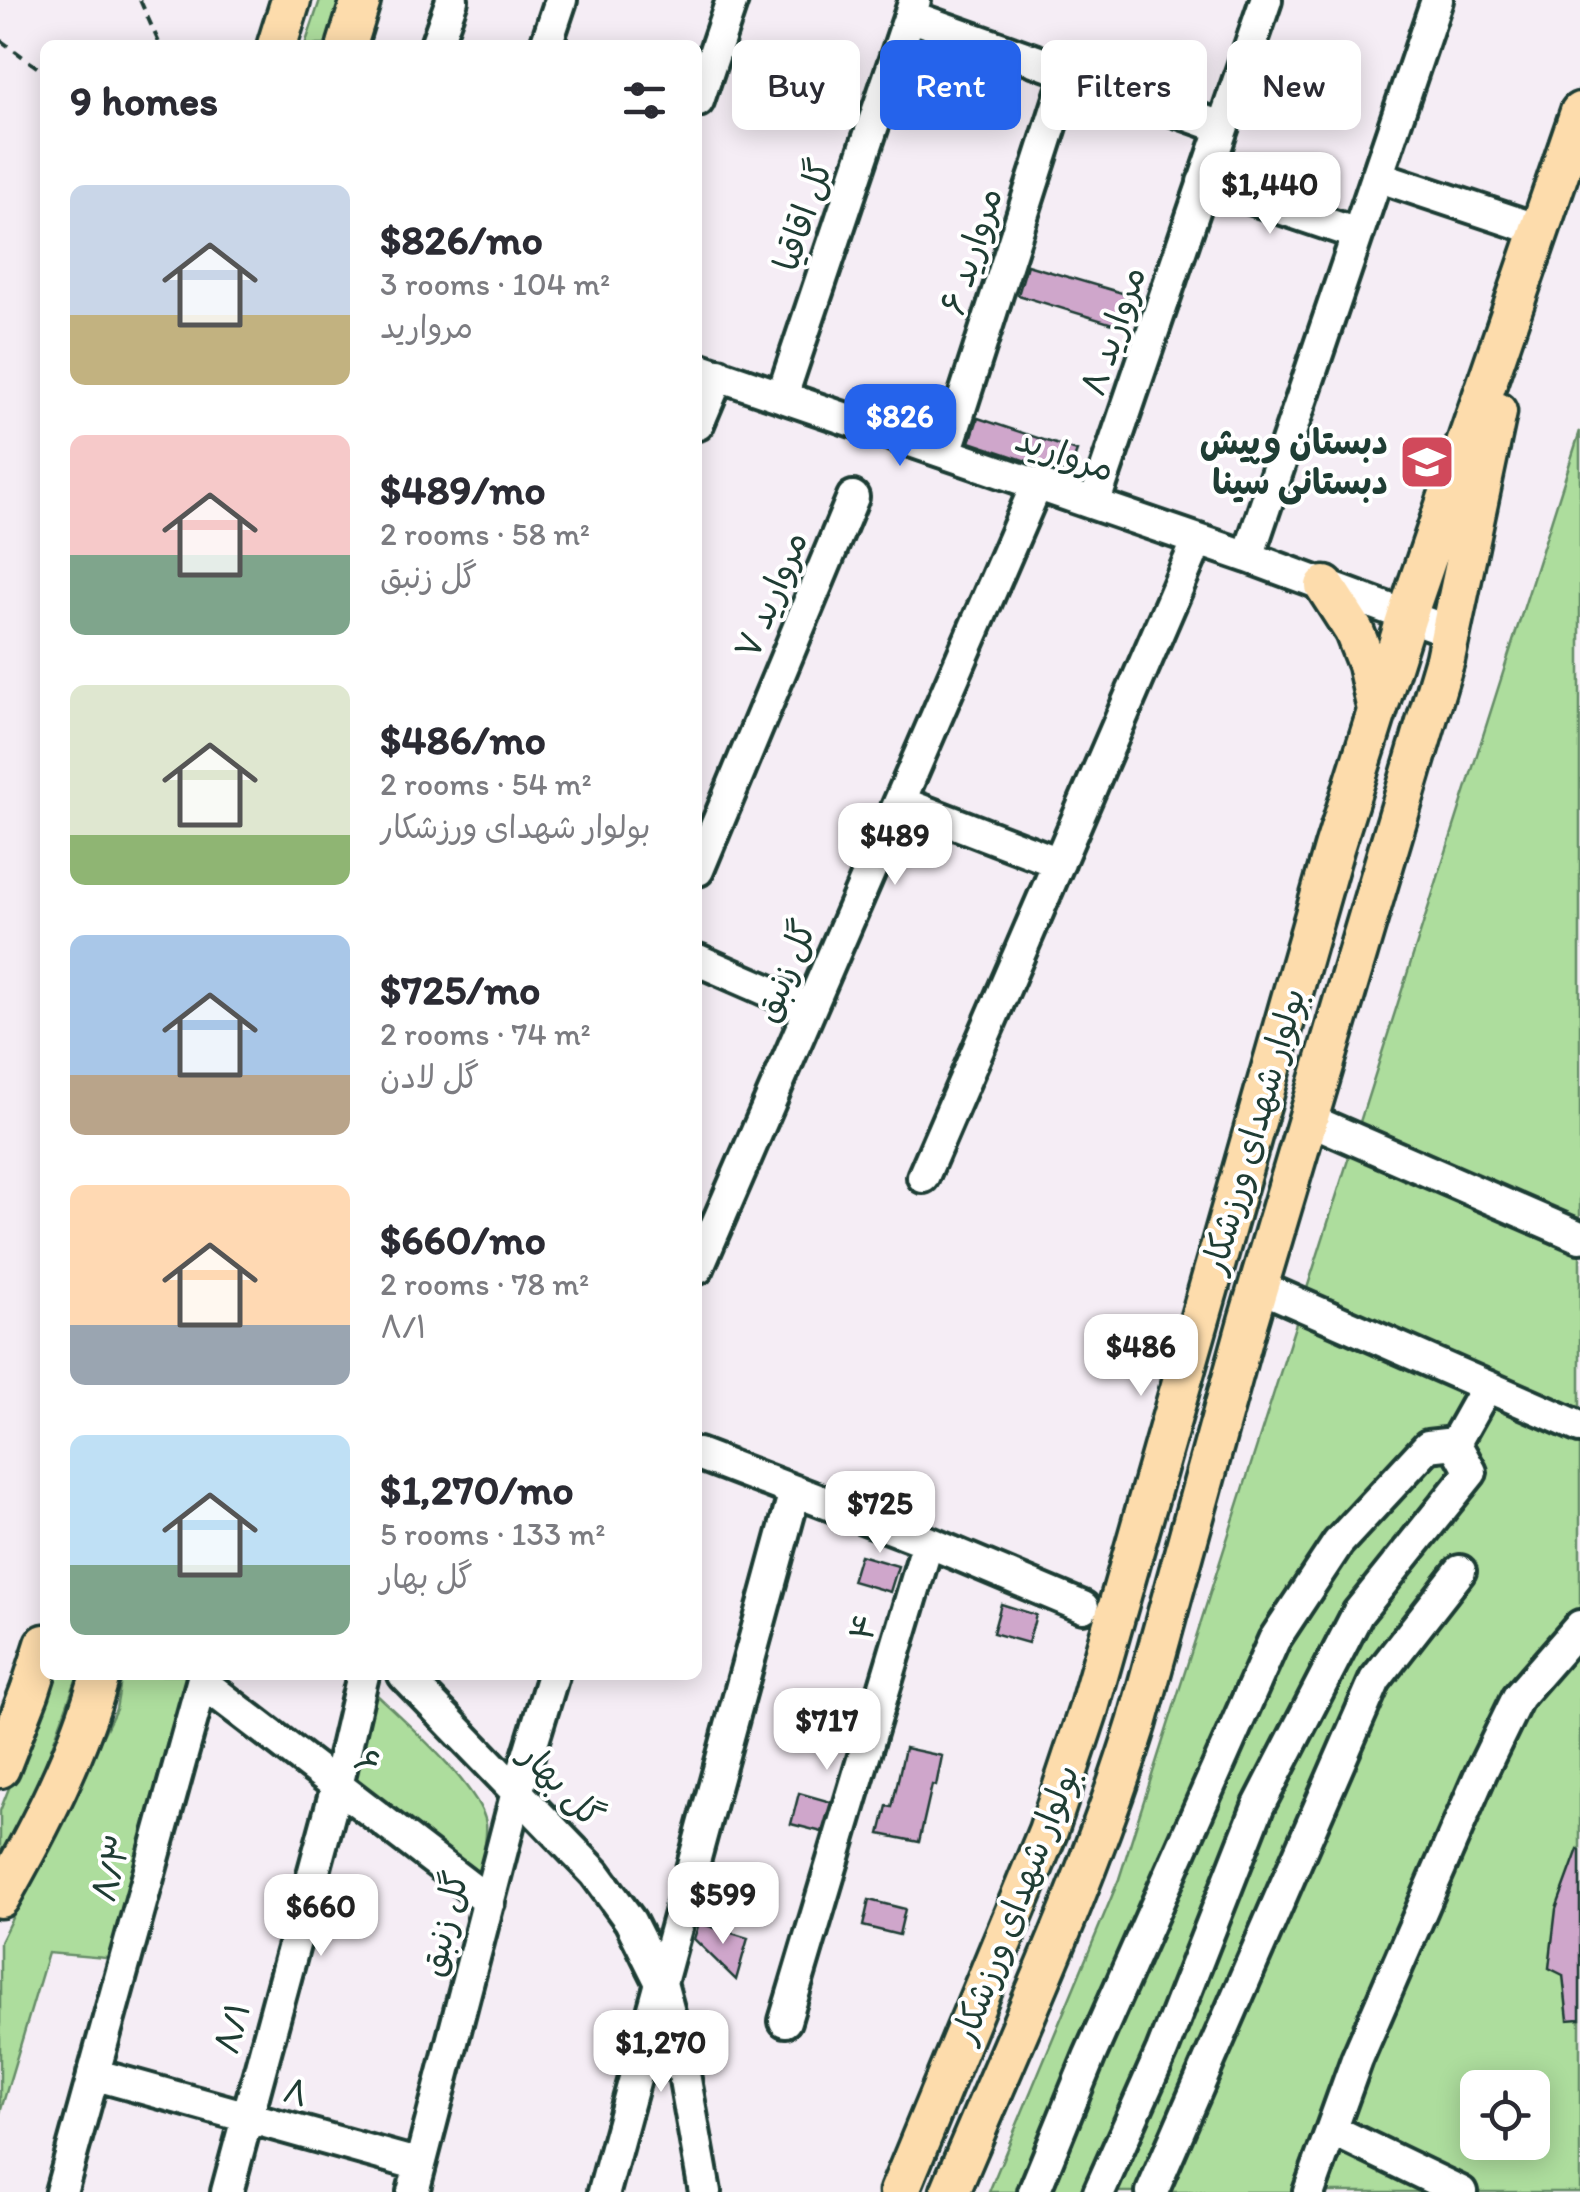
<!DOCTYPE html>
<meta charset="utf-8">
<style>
body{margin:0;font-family:Itim,"Playpen Sans Arabic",sans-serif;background:#f7f7f7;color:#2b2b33;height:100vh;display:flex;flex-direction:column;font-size:38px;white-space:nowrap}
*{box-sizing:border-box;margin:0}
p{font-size:32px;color:#7c7c81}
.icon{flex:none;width:55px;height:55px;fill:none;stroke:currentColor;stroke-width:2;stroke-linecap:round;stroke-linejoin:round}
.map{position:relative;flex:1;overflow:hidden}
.details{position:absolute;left:40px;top:40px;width:662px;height:1640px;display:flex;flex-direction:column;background:#fff;border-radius:15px;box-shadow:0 5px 25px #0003}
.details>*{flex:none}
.guide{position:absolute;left:732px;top:40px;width:698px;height:90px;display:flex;gap:20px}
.controls{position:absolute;left:1460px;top:2070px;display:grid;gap:20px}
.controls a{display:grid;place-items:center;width:90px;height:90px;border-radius:15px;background:#fff;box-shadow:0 5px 25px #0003;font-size:50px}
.price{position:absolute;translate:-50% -85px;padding:0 22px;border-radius:20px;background:#fff;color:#222;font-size:32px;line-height:65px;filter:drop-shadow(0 2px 5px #0008)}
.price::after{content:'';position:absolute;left:50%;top:60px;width:30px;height:22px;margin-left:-15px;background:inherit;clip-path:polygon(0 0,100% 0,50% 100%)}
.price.current{background:#2563eb;color:#fff}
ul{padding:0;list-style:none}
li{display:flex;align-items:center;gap:30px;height:250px;padding:0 30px}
li span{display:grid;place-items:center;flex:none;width:280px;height:200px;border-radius:15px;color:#555}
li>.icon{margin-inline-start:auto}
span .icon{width:120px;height:120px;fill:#fffc;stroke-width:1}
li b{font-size:42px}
h2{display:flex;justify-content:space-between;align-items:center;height:120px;padding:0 30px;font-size:42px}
.pill{padding:0 35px;border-radius:15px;background:#fff;box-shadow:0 5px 25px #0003;font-size:35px;line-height:90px}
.pill.current{background:#2563eb;color:#fff}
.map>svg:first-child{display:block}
</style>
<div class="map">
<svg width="1580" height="2192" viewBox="0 0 1580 2192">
<rect width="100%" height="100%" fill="#f5edf5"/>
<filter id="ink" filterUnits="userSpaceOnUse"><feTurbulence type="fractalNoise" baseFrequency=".01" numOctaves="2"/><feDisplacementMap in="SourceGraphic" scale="20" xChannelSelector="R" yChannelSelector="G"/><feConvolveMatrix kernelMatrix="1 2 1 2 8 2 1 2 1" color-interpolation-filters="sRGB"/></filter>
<g filter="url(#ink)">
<!-- green -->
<path fill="#addd9d" stroke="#668d68" stroke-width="2.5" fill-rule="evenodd" d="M320 0H343L328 45H305Z
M1580 431V2192H989L1119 1879ZM1478 2088H1532V2142H1478Z
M53 1675H78L43 1771 0 1864V1811Z
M122 1675H195L117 1959 48 1953 0 2113V1942L116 1709Z
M376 1694C403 1720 482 1789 486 1824 488 1838 480 1871 478 1887L352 1783Z"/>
<!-- building -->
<path fill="#cfa6cb" stroke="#1f3d34" stroke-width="2.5" d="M1027 265 1129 295 1119 326 1018 295Z
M978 418 1077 451 1068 475 970 442Z
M860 1555 898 1566 890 1592 852 1581Z
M1001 1604 1036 1615 1028 1643 993 1633Z
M905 1748 942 1756 936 1786 932 1785 919 1842 880 1834 887 1806 892 1807Z
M799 1793 831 1802 822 1832 791 1824Z
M1578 1849 1580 1850V2019L1568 2020 1563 1975 1549 1968 1556 1909Z
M869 1900 905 1909 899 1935 863 1926Z
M699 1923 748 1938 736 1980 694 1939Z"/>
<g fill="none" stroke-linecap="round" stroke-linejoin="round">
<!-- minor casing -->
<g stroke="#1f3d34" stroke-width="38">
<path id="minor" d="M910 16 1221 127
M436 45 452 0
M546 45 561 0
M698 101 732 0
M1377 176 1539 230
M1203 182 1357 234
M698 368 1248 557 1451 632
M782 396 915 0
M698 424 719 374
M946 453 1068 73
M1094 504 1266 0
M1248 557 1437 0
M900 802 1059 863
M698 870 853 497
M698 960 810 1009
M1308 1119 1580 1237
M923 1177 1198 540
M698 1268 1037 484
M1258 1286 1580 1427
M698 1454 928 1542 1083 1607
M404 1675 595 1873 630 1921 661 1983 681 2057 705 2192
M202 1682 489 1902
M785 2021 928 1542
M93 2074 420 2165
M1332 2130 1461 2192
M61 2192 204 1675
M227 2192 337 1786 363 1675
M413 2192 517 1792 553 1675
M604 2192 795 1491
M1034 2192 1090 2055 1274 1640 1338 1543 1428 1446 1455 1443 1487 1386
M1099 2192 1162 2051 1258 1807 1358 1613 1471 1472 1455 1443
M1152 2192 1375 1680 1460 1571
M1309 2192 1357 2059 1481 1773 1518 1697 1580 1626"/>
</g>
<!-- major casing -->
<g stroke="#1f3d34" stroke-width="45">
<path id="major" d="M277 45 291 0
M347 45 361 0
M1325 586 1354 631 1367 664 1377 710
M0 1768 30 1691 45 1644
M0 1898C39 1829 79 1752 100 1675
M899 2192 1048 1831 1089 1708 1334 848 1407 616 1580 112
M950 2192C1015 2037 1087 1884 1137 1724L1248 1321 1445 659 1497 412"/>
</g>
<!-- path -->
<path stroke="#1f3d34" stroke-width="4" stroke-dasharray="10 8" stroke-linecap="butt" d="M140 0 160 45
M0 40 45 73"/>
<!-- minor -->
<use href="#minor" stroke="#fff" stroke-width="30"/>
<!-- major -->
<use href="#major" stroke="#fddcac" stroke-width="38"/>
</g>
</g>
<!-- icons -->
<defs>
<g id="school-square" transform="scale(2.875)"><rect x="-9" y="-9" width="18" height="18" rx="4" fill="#d1495b" stroke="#fff"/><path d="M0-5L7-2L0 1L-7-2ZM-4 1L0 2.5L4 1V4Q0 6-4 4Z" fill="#fff"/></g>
</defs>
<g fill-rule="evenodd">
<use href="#school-square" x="1427" y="462"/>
</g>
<g text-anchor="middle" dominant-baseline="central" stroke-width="8" stroke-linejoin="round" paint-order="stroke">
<!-- street labels -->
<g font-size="35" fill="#1f3d34" stroke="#fff">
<text transform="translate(803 215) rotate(-71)">گل اقاقیا</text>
<text transform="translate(971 251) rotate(-72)">مروارید ۶</text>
<text transform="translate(1113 331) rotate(-71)">مروارید ۸</text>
<text transform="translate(1065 454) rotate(19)">مروارید</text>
<text transform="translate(771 595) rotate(-67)">مروارید ۷</text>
<text transform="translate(785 971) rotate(-67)">گل زنبق</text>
<text transform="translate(1253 1131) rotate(-74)">بولوار شهدای ورزشکار</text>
<text transform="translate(863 1627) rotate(-73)">۴</text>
<text transform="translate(368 1762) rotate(37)">۶</text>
<text transform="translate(562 1785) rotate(46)">گل بهار</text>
<text transform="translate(111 1868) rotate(-75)">۸/۳</text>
<text transform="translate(1015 1904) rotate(-69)">بولوار شهدای ورزشکار</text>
<text transform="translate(444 1924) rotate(-76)">گل زنبق</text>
<text transform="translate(232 2028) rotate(-75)">۸/۱</text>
<text transform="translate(296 2092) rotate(16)">۸</text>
</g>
<!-- poi labels -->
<g font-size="35" font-weight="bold" fill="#1f3d34" stroke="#fff" text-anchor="end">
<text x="1388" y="442">دبستان وپیش<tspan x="1388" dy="40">دبستانی سینا</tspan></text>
</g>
</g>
</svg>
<div class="controls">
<a><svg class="icon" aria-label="locate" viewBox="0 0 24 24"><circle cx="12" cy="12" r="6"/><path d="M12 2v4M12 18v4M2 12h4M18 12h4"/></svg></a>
</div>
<b class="price" style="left:1270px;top:237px">$1,440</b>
<b class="price current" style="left:900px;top:469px">$826</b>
<b class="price" style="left:895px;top:888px">$489</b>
<b class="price" style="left:1141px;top:1399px">$486</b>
<b class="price" style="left:880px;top:1556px">$725</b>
<b class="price" style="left:827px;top:1773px">$717</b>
<b class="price" style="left:723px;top:1947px">$599</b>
<b class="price" style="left:321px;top:1959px">$660</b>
<b class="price" style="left:661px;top:2095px">$1,270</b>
<div class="guide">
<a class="pill">Buy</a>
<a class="pill current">Rent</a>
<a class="pill">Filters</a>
<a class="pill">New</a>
</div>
<section class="details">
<h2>9 homes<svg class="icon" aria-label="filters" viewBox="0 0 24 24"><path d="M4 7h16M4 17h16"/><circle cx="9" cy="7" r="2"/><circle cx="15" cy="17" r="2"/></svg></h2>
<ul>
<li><span style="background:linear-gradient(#c9d6e8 65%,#c2b280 0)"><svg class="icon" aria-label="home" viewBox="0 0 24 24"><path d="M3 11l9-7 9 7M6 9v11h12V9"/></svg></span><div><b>$826/mo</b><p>3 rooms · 104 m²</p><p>مروارید</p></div></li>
<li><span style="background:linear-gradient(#f6c9c9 60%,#7fa58c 0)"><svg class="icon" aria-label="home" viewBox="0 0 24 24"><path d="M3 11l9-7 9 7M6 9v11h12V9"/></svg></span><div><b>$489/mo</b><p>2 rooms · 58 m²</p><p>گل زنبق</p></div></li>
<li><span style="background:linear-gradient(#dfe7d0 75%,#8fb573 0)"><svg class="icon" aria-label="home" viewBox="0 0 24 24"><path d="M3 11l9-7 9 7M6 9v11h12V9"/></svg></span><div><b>$486/mo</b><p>2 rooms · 54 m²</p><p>بولوار شهدای ورزشکار</p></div></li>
<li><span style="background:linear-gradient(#a9c7e8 70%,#b9a48a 0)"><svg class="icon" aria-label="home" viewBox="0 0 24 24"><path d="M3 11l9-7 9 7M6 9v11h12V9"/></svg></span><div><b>$725/mo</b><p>2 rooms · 74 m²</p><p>گل لادن</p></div></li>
<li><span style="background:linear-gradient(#ffd9b3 70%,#9aa5b1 0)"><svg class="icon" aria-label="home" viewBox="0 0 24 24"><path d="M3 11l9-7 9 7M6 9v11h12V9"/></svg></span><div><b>$660/mo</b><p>2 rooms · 78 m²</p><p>۸/۱</p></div></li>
<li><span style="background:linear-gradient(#bfe0f5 65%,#7fa58c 0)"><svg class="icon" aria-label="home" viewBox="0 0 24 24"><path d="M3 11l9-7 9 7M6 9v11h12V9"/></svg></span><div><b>$1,270/mo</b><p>5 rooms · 133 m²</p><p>گل بهار</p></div></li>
</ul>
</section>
</div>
